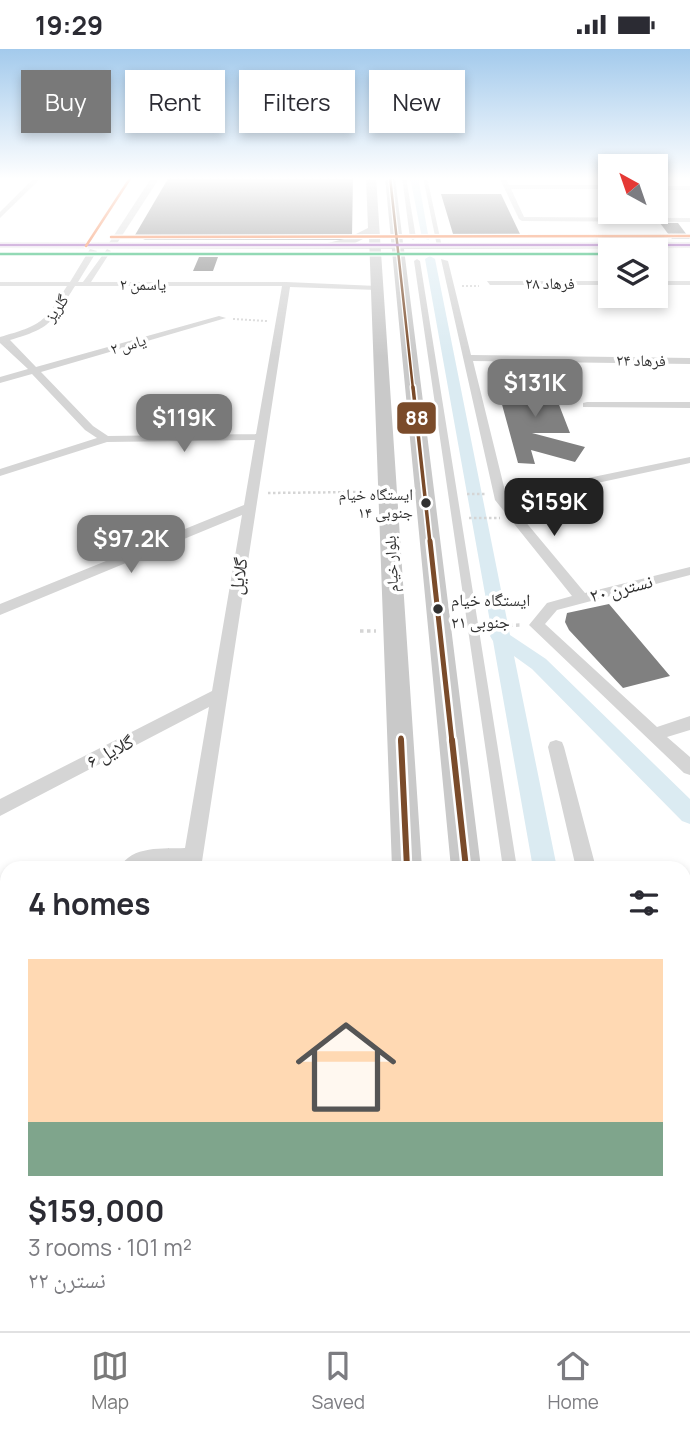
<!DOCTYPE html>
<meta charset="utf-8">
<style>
body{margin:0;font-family:Manrope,"Noto Naskh Arabic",sans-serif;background:#f7f7f7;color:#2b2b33;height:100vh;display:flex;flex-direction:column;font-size:26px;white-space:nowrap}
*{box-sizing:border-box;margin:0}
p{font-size:23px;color:#7c7c81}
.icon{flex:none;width:38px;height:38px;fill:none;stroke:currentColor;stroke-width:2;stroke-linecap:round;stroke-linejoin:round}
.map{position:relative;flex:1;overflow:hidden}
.sheet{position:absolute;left:0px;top:812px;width:691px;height:471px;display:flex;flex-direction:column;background:#fff;border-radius:21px 21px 0 0;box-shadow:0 4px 10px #0003}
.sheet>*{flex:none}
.banner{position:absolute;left:21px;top:21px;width:649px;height:63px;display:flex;gap:14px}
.needle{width:46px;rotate:320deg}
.controls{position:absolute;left:598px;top:105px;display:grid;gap:14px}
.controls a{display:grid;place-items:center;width:70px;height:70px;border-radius:0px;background:#fff;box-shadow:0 4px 10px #0003;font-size:35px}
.price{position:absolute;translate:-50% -60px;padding:0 16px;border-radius:14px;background:#797979;color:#fff;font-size:23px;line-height:46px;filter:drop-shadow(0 2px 4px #0008)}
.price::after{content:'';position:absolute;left:50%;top:42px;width:21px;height:16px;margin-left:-10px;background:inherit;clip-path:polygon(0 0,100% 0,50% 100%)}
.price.selected{background:#222;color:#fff}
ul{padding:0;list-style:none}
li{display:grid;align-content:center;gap:14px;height:371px;padding:0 28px}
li+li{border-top:2px solid #e1e1e2}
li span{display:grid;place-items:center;height:217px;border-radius:0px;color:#555}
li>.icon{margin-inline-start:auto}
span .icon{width:126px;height:126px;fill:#fffc;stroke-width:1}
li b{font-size:30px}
h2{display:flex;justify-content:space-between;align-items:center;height:84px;padding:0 28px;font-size:30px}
.tag{padding:0 24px;border-radius:0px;background:#fff;box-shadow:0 4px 10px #0003;font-size:24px;line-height:63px}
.tag.selected{background:#797979;color:#fff}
.status{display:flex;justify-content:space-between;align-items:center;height:49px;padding:0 35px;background:#fff;direction:ltr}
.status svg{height:19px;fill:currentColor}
.menu{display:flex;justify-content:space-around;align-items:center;height:98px;border-top:2px solid #e1e1e2;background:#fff;font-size:19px;color:#7c7c81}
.menu a{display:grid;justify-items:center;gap:4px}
.menu .selected{color:#797979}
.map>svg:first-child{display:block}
</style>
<div class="status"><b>19:29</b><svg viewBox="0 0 49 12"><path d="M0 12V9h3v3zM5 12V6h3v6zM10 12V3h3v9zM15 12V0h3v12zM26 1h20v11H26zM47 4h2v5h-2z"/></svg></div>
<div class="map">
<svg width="690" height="1282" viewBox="0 0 690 1282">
<rect width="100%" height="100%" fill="#fff"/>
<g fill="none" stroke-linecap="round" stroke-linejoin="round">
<!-- canal -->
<path fill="#dbebf2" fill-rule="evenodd" d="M410 128H418L429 191 422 189Z
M430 207 435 210 510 586 546 610 690 750V775L682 772 532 620 514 607 557 819H533L493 592 490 587 492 584 425 210Z
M616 1276H650L651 1282H617Z"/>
</g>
<!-- building -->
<path fill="#808080" d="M169 128H353L352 188 345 191H145L135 186Z
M441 145H501L520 185H453Z
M660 174H678L690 190H672Z
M199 208H218L213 222H193Z
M495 330H549L570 384H532L585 398 575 413 531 401 535 415 518 414Z
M609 555 670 627 623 639 569 581 565 573 567 564Z"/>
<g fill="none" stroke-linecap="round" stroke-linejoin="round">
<!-- path-far2 -->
<path stroke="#d5d5d5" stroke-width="2" stroke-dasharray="2 2" stroke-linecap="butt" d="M462 237H479
M233 270 267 272"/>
<!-- path-far1 -->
<path stroke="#d5d5d5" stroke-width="2.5" stroke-dasharray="2.5 2.5" stroke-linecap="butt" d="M268 444 360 443
M467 445H487
M469 469H500"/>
<!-- path -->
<path stroke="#d5d5d5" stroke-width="3.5" stroke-dasharray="3.5 3.5" stroke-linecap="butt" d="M488 577 523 576
M360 582H376"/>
<!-- pedestrian -->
<path fill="#d5d5d5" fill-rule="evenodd" d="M402 128H406L416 189 413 191 410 189Z
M423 128H427L442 198 437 197Z
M417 210 420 212 517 819H503L414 212Z
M570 1276H592L593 1282H571Z"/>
<!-- minor -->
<path fill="#d5d5d5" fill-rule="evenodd" d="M35 128H42L0 169V163Z
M499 128H505L509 136H611V140H511L524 168 690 169V173L522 172 519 170Z
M656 137H690V141H656Z
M90 200 97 202 78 233H83L107 200 111 202 91 233H286L377 237 381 239 377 241 290 238 201 819H181L182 817 120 819C131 796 164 800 185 799L209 658 0 767V750L212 642 242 466 0 566V555L244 456 255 391 107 393 0 427V420L97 389 85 381 32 325 0 334V328L28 320 0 294V288C42 276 44 274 67 237H0V233H70ZM75 237H282L256 385 108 387 93 377 41 323 226 269 219 267 36 318 10 291C52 279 52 273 75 237Z
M441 210 448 212 471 306 690 309V315L473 312 506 446 690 408V414L509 453 585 544 690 518V526L557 561 545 575 657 678 690 667V681L667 688 690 708V726L684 724 529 576 547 554 572 547 495 451Z
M487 232H611V236H490Z
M656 232H690V236H656Z
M587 353H690V359L583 358V354Z
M556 691 562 693 564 698 596 819H576L548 698 550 693Z
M7 884V906L0 909V887Z
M690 910V932L684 933V912Z
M0 1005H7V1027H0Z
M684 1111H690V1135H684Z
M684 1227 690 1229V1280L680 1276H684Z
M102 1276H130L129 1282H101Z"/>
<!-- tertiary -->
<path fill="#d5d5d5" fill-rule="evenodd" d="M152 128H160L114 199H108L107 197Z"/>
<!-- secondary -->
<path fill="#cfcfcf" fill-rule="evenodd" d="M0 193 397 194 402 197 397 200 0 199Z"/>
<!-- primary -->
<path fill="#c9c9c9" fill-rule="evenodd" d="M366 128H376L422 819H392L369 187 355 194 326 199 320 196 348 189 368 179Z
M385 128H395L403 194 690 193V199L404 200 481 819H451Z
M410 1276H454V1282H410Z
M494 1276H538L539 1282H495Z"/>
<!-- bus-1-far3 casing -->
<g stroke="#fff" stroke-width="5">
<path id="bus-1-far3" d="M390 128 413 340"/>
</g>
<!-- bus-1-far2 casing -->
<g stroke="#fff" stroke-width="7">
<path id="bus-1-far2" d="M413 338 430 494"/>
</g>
<!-- bus-1-far1 casing -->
<g stroke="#fff" stroke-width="10">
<path id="bus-1-far1" d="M430 492 452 693
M401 689V693"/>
</g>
<!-- bus-1 casing -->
<g stroke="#fff" stroke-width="11">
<path id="bus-1" d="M401 691 407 819
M452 691 466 819"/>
</g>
<!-- bus-2 casing -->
<g stroke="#fff" stroke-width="5">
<path id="bus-2" d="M0 196H690"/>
</g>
<!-- bus-3 casing -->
<g stroke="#fff" stroke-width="5">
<path id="bus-3" d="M0 205H611"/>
</g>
<!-- bus-4 casing -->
<g stroke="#fff" stroke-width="5">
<path id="bus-4" d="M111 188 690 187
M86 197 131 128"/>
</g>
<!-- bus-1-far3 -->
<use href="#bus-1-far3" stroke="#7a4b2a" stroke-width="2.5"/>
<!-- bus-1-far2 -->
<use href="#bus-1-far2" stroke="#7a4b2a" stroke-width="3.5"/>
<!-- bus-1-far1 -->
<use href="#bus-1-far1" stroke="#7a4b2a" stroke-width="5"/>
<!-- bus-1 -->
<use href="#bus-1" stroke="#7a4b2a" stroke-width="6"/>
<!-- bus-2 -->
<use href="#bus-2" stroke="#8e44ad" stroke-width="2.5"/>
<!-- bus-3 -->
<use href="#bus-3" stroke="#00a651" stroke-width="2.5"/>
<!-- bus-4 -->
<use href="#bus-4" stroke="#f26522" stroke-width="2.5"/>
</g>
<!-- sky -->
<linearGradient id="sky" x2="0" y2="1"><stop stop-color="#a3caec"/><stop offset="0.42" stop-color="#fff"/><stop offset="1" stop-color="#fff" stop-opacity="0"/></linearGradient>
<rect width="690" height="308" fill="url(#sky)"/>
<!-- markers -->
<g fill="#313131" stroke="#fff" stroke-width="2.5">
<circle cx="426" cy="454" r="6"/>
<circle cx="438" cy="560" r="6"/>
</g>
<g text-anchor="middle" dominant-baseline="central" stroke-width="7" stroke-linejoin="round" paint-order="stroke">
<!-- far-street labels -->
<g font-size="16" fill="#313131" stroke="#fff">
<text x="550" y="234">فرهاد ۲۸</text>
<text x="143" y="235">یاسمن ۲</text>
<text transform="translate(56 259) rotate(-55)">گلریز</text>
<text transform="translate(128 295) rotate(-16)">یاس ۲</text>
<text transform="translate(641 311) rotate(1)">فرهاد ۲۴</text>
<text transform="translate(391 515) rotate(-93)">بلوار خیام</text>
</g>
<!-- far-bus labels -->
<g font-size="16" fill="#313131" stroke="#fff" text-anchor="end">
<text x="413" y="445">ایستگاه خیام<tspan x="413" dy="18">جنوبی ۱۴</tspan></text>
</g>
<!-- bus labels -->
<g font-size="17" fill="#313131" stroke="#fff" text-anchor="start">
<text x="451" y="550">ایستگاه خیام<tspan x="451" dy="22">جنوبی ۲۱</tspan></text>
</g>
<!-- street labels -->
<g font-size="19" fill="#313131" stroke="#fff">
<text transform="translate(238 527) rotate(-81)">گلایل</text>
<text transform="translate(621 539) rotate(-14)">نسترن ۲۰</text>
<text transform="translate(110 702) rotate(-27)">گلایل ۶</text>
</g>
</g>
<rect stroke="#fff" stroke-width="2.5" x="396" y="352" width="41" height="34" rx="7" fill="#7a4b2a"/>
<g font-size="19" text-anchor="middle" font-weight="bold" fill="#fff">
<text x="417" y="376">88</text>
</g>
</svg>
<div class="controls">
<a><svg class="needle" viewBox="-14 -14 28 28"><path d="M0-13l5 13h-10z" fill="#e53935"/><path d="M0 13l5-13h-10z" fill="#7c7c81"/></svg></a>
<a><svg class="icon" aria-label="layers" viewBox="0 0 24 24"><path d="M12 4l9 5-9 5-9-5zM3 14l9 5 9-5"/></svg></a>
</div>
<b class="price" style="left:535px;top:370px">$131K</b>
<b class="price" style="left:184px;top:405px">$119K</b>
<b class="price selected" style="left:554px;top:489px">$159K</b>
<b class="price" style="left:131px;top:526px">$97.2K</b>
<div class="banner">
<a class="tag selected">Buy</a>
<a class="tag">Rent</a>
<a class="tag">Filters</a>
<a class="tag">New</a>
</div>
<section class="sheet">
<h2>4 homes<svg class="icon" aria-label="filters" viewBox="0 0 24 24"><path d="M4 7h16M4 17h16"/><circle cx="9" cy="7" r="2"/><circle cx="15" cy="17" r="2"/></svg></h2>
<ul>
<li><span style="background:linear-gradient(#ffd9b3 75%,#7fa58c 0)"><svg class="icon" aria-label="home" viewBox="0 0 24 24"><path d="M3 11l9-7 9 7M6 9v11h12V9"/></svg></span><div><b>$159,000</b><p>3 rooms · 101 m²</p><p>نسترن ۲۲</p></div></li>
</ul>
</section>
</div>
<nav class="menu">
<a class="selected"><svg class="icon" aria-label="map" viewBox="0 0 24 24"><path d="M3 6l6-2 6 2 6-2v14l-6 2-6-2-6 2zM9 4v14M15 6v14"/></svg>Map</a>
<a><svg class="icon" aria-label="saved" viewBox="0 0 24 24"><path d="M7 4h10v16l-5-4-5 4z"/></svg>Saved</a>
<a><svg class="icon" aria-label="home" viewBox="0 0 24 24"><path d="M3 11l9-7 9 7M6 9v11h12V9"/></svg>Home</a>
</nav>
